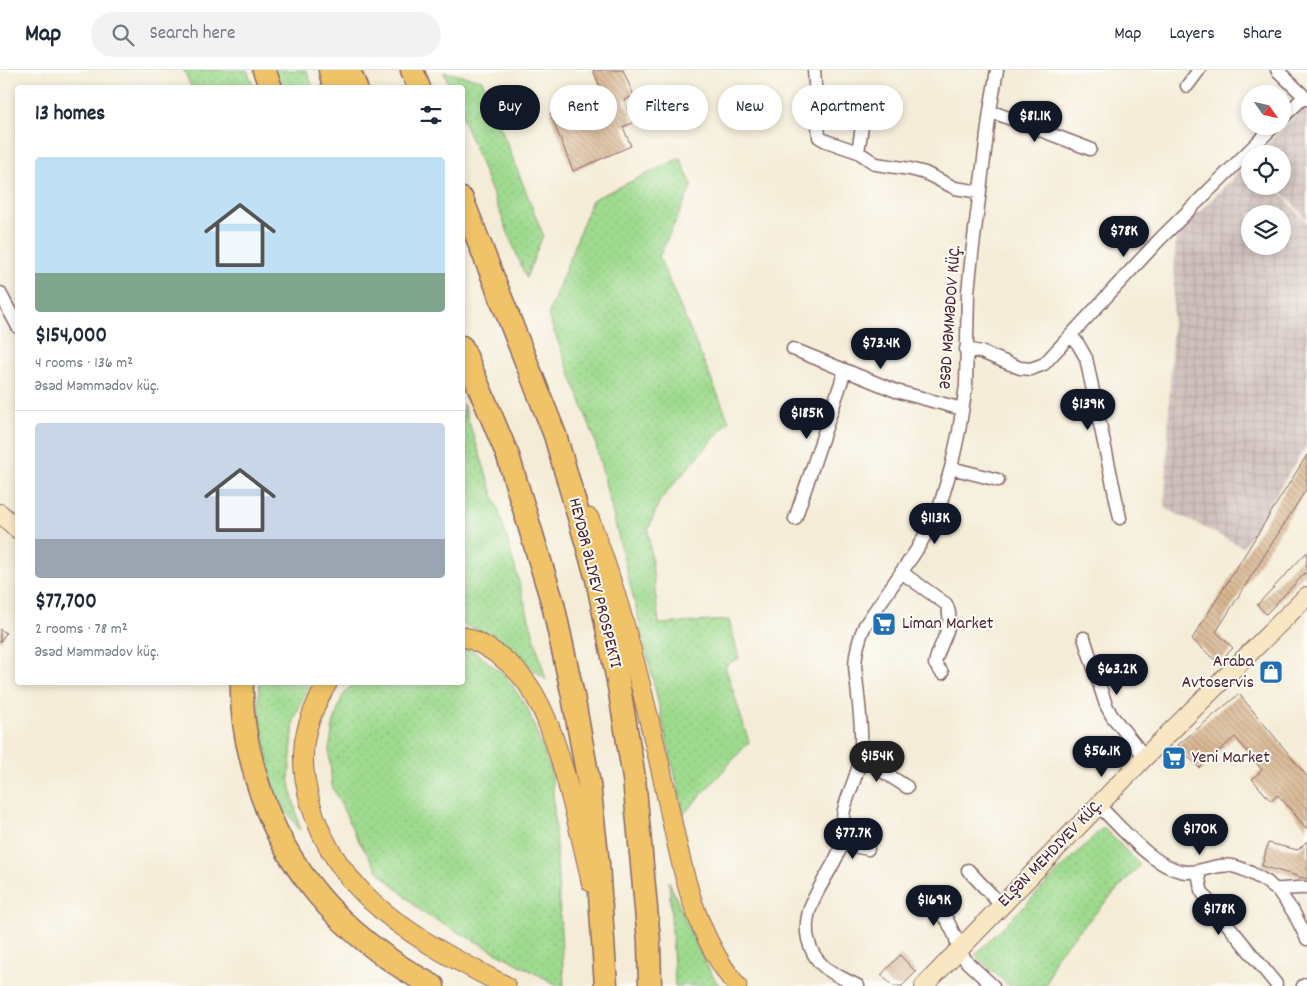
<!DOCTYPE html>
<meta charset="utf-8">
<style>
body{margin:0;font-family:Dekko,sans-serif;background:#f2f2f3;color:#1f2937;height:100vh;display:flex;flex-direction:column;font-size:19px;white-space:nowrap}
*{box-sizing:border-box;margin:0}
p{font-size:16px;color:#747a83}
.icon{flex:none;width:28px;height:28px;fill:none;stroke:currentColor;stroke-width:2;stroke-linecap:round;stroke-linejoin:round}
.map{position:relative;flex:1;overflow:hidden}
.details{position:absolute;left:15px;top:15px;width:450px;height:600px;display:flex;flex-direction:column;background:#fff;border-radius:5px;box-shadow:0 2px 8px #0003}
.details>*{flex:none}
.hud{position:absolute;left:480px;top:15px;width:475px;height:45px;display:flex;gap:10px}
.needle{width:32px;rotate:124deg}
.controls{position:absolute;left:1241px;top:15px;display:grid;gap:10px}
.controls a{display:grid;place-items:center;width:50px;height:50px;border-radius:50%;background:#fff;box-shadow:0 2px 8px #0003;font-size:25px}
.price{position:absolute;translate:-50% -42px;padding:0 11px;border-radius:18px;background:#111827;color:#fff;font-size:16px;line-height:32px;filter:drop-shadow(0 1px 2px #0008)}
.price::after{content:'';position:absolute;left:50%;top:30px;width:15px;height:11px;margin-left:-8px;background:inherit;clip-path:polygon(0 0,100% 0,50% 100%)}
.price.on{background:#222;color:#fff}
ul{padding:0;list-style:none}
li{display:grid;align-content:center;gap:10px;height:265px;padding:0 20px}
li+li{border-top:1px solid #e0e1e3}
li span{display:grid;place-items:center;height:155px;border-radius:5px;color:#555}
li>.icon{margin-inline-start:auto}
span .icon{width:90px;height:90px;fill:#fffc;stroke-width:1}
li b{font-size:21px}
h2{display:flex;justify-content:space-between;align-items:center;height:60px;padding:0 20px;font-size:21px}
.pill{padding:0 18px;border-radius:22px;background:#fff;box-shadow:0 2px 8px #0003;font-size:18px;line-height:45px}
.pill.on{background:#111827;color:#fff}
header{display:flex;align-items:center;gap:30px;box-sizing:border-box;height:70px;padding:0 25px;background:#fff;border-bottom:1px solid #e0e1e3}
header strong{font-size:24px}
nav{display:flex;gap:28px;margin-inline-start:auto;font-size:18px}
.search{width:350px;height:45px;background:#f2f2f3;display:flex;align-items:center;gap:12px;box-sizing:border-box;padding:0 18px;border-radius:28px;color:#747a83;font-size:19px}
.map>svg:first-child{display:block}
</style>
<header>
<strong>Map</strong>
<div class="search"><svg class="icon" aria-label="search" viewBox="0 0 24 24"><circle cx="10" cy="10" r="6"/><path d="M15 15l6 6"/></svg>Search here</div>
<nav><a>Map</a><a>Layers</a><a>Share</a></nav>
</header>
<div class="map">
<svg width="1307" height="916" viewBox="0 0 1307 916">
<defs>
<pattern id="industrial-grid" width="8" height="8" patternUnits="userSpaceOnUse" patternTransform="scale(1.25)"><rect width="8" height="8" fill="#d0c0bc"/><path d="M0 4h8M4 0v8" fill="none" stroke="#b4a5a2"/></pattern>
<pattern id="grass-dots" width="8" height="8" patternUnits="userSpaceOnUse" patternTransform="scale(1.25)"><rect width="8" height="8" fill="#9eda8e"/><path d="M2 2h.1M6 6h.1" fill="none" stroke="#8abb7b" stroke-width="1.8" stroke-linecap="round"/></pattern>
<pattern id="building-back-hatch" width="6" height="6" patternUnits="userSpaceOnUse" patternTransform="scale(1.25)"><rect width="6" height="6" fill="#d9b792"/><path d="M-1 5l2 2M0 0l6 6M5-1l2 2" fill="none" stroke="#b29477"/></pattern>
</defs>
<rect width="100%" height="100%" fill="#fdfcf7"/>
<filter id="ink" filterUnits="userSpaceOnUse"><feTurbulence type="fractalNoise" baseFrequency=".02" numOctaves="2"/><feDisplacementMap in="SourceGraphic" scale="10" xChannelSelector="R" yChannelSelector="G"/><feConvolveMatrix kernelMatrix="1 2 1 2 8 2 1 2 1" color-interpolation-filters="sRGB"/></filter>
<filter id="wash" filterUnits="userSpaceOnUse"><feTurbulence type="fractalNoise" baseFrequency=".0096" numOctaves="4" result="noise"/><feDisplacementMap in="SourceGraphic" scale="20" xChannelSelector="R" yChannelSelector="G"/><feGaussianBlur stdDeviation="1.12" result="paint"/><feColorMatrix in="noise" values="0 0 0 0 0 0 0 0 0 0 0 0 0 0 0 0 0 1.4 0 .05"/><feComposite in="paint" operator="in"/></filter>
<g filter="url(#wash)">
<rect width="100%" height="100%" fill="#f4ecd7"/>
<!-- industrial -->
<path fill="url(#industrial-grid)" fill-rule="evenodd" d="M1305 37 1307 40V150L1277 116H1282V84H1258Z
M1250 91V116H1274L1307 153V374L1243 477 1165 438 1176 165ZM1250 144H1282V176H1250Z"/>
<!-- grass -->
<path fill="url(#grass-dots)" stroke="#747c5c" d="M184 0H247L254 17H191Z
M274 0H306L313 17H281Z
M444 2 482 10 543 165 526 208 463 49 462 18 450 17Z
M680 88 692 116 659 187 729 351 660 430 648 460 659 554 729 550 739 588 725 596 749 672 684 744 642 563 594 367 548 245 592 130Z
M463 334 502 451 546 610C525 592 489 560 463 555Z
M463 578 475 582 506 606 527 637 552 704 564 916H559L423 843 378 801 357 768 332 716 329 679 334 652 342 627 353 613 462 612Z
M260 612 310 613 294 649 289 709 300 760 275 726 258 636Z
M1103 757 1140 795 1055 887 1046 916H1009L975 885Z
M669 811C684 847 698 883 719 916H675Z"/>
<g id="blocks">
<!-- building -->
<path fill="url(#building-back-hatch)" d="M593 0H623L634 26 624 30 633 53 623 57 631 76 573 101 550 43 602 21Z
M1307 385V418L1216 562 1233 578 1218 593 1192 569Z
M1307 482V501L1266 544 1257 535Z
M0 559 6 563 0 572Z
M1239 624 1307 706V759L1278 725 1271 731 1252 709 1262 700 1235 667 1199 698 1178 675Z
M1307 771V809L1262 796 1268 773 1298 780Z
M900 885 916 902 902 916H893L881 905Z"/>
</g>
</g>
<g filter="url(#ink)">
<use href="#blocks" fill-opacity="0" stroke="#866767" stroke-width="1"/>
<g fill="none" stroke-linecap="round" stroke-linejoin="round">
<!-- street casing -->
<g stroke="#866767" stroke-width="15">
<path id="street" d="M814 0 819 67 826 71 858 82 876 94 910 99 925 103 955 118 980 122
M1277 0 1307 29
M1187 16 1199 0
M990 41 1090 79
M1282 48 1304 27
M858 82 866 31
M0 223 18 257
M1071 265 1078 274 1086 288 1120 448
M793 279 896 321 962 339
M966 279 981 282 1020 298 1031 299 1044 294 1159 170 1274 56
M951 398 998 410
M795 449 845 301
M901 502 946 534C957 555 938 574 935 594L942 603
M1084 568 1106 635 1112 646 1145 687
M860 687 907 717
M1099 736C1121 757 1155 800 1187 802 1202 803 1216 793 1232 796 1245 798 1256 806 1267 812 1269 814 1273 818 1276 819 1280 820 1300 817 1307 818
M842 774 868 779
M968 800 1001 835
M1198 801 1201 820 1206 828 1276 914
M1277 819 1294 843 1307 869
M924 826 947 850 955 866 959 880 967 892 993 916
M858 916C834 904 814 897 808 869 800 833 832 806 842 774 846 763 841 752 844 740 848 723 857 707 860 690 864 662 857 623 855 595 856 580 859 568 865 555L916 481 928 460 938 442 951 398 959 361 966 316 968 222 972 184 990 41 997 0
M1303 916 1307 914"/>
</g>
<!-- secondary casing -->
<g stroke="#866767" stroke-width="20">
<path id="secondary" d="M0 443 18 460
M924 916 1145 687 1307 526"/>
</g>
<!-- primary casing -->
<g stroke="#866767" stroke-width="21">
<path id="primary" d="M589 448C621 530 641 615 661 700 678 775 687 855 737 916
M462 566C489 575 516 595 531 619 548 646 557 678 566 708 575 743 584 777 591 812
M328 612C303 654 297 685 310 732 337 830 423 873 506 916"/>
</g>
<!-- highway casing -->
<g stroke="#866767" stroke-width="25">
<path id="highway" d="M264 0 271 18
M330 0 334 18
M349 0 356 18
M412 0 419 18
M462 129 555 365 597 509 618 611 634 708 649 871 650 916
M462 277 508 386 553 534 573 626 589 714 598 794 606 916
M242 612C241 639 245 666 252 692 276 794 342 867 433 916"/>
</g>
<!-- street -->
<use href="#street" stroke="#fff" stroke-width="12"/>
<!-- secondary -->
<use href="#secondary" stroke="#f9e7c3" stroke-width="18"/>
<!-- primary -->
<use href="#primary" stroke="#f0c369" stroke-width="19"/>
<!-- highway -->
<use href="#highway" stroke="#f0c369" stroke-width="22"/>
</g>
</g>
<!-- icons -->
<defs>
<g id="supermarket-square" transform="scale(1.25)"><rect x="-9" y="-9" width="18" height="18" rx="4" fill="#1f6fb2" stroke="#fdfcf7"/><path d="M-6-5.5h2.5l.6 2H6L4.5 2H-2.5L-4.4-4H-6ZM-1.5 3.2a1.3 1.3 0 1 0 .1 0ZM3 3.2a1.3 1.3 0 1 0 .1 0Z" fill="#fff"/></g>
<g id="shop-square" transform="scale(1.25)"><rect x="-9" y="-9" width="18" height="18" rx="4" fill="#1f6fb2" stroke="#fdfcf7"/><path d="M-5-2.5h2.3a2.7 3.5 0 0 1 5.4 0H5L5.5 6h-11ZM-1.5-2.5h3a1.5 2.3 0 0 0-3 0Z" fill="#fff"/></g>
</defs>
<g fill-rule="evenodd">
<use href="#supermarket-square" x="884" y="554"/>
<use href="#shop-square" x="1271" y="602"/>
<use href="#supermarket-square" x="1174" y="688"/>
</g>
<g text-anchor="middle" dominant-baseline="central" stroke-width="4" stroke-linejoin="round" paint-order="stroke">
<!-- street labels -->
<g font-size="18" fill="#4a1f2b" stroke="#fdfcf7">
<text transform="translate(951 247) rotate(-86)">ƏSƏD MƏMMƏDOV KÜÇ.</text>
<text transform="translate(594 513) rotate(76)">HEYDƏR ƏLIYEV PROSPEKTI</text>
<text transform="translate(1051 784) rotate(-46)">ELŞƏN MEHDIYEV KÜÇ.</text>
</g>
<!-- poi labels -->
<g font-size="18" fill="#4a1f2b" stroke="#fdfcf7" text-anchor="start">
<text x="902" y="554">Liman Market</text>
<text x="1254" y="592" text-anchor="end">Araba<tspan x="1254" dy="21">Avtoservis</tspan></text>
<text x="1192" y="688">Yeni Market</text>
</g>
</g>
</svg>
<div class="controls">
<a><svg class="needle" viewBox="-14 -14 28 28"><path d="M0-13l5 13h-10z" fill="#e53935"/><path d="M0 13l5-13h-10z" fill="#747a83"/></svg></a>
<a><svg class="icon" aria-label="locate" viewBox="0 0 24 24"><circle cx="12" cy="12" r="6"/><path d="M12 2v4M12 18v4M2 12h4M18 12h4"/></svg></a>
<a><svg class="icon" aria-label="layers" viewBox="0 0 24 24"><path d="M12 4l9 5-9 5-9-5zM3 14l9 5 9-5"/></svg></a>
</div>
<b class="price" style="left:1035px;top:73px">$81.1K</b>
<b class="price" style="left:1124px;top:188px">$78K</b>
<b class="price" style="left:881px;top:300px">$73.4K</b>
<b class="price" style="left:1088px;top:361px">$139K</b>
<b class="price" style="left:807px;top:370px">$185K</b>
<b class="price" style="left:935px;top:475px">$113K</b>
<b class="price" style="left:1117px;top:626px">$63.2K</b>
<b class="price" style="left:1102px;top:708px">$56.1K</b>
<b class="price on" style="left:877px;top:713px">$154K</b>
<b class="price" style="left:1200px;top:786px">$170K</b>
<b class="price" style="left:853px;top:790px">$77.7K</b>
<b class="price" style="left:934px;top:857px">$169K</b>
<b class="price" style="left:1219px;top:866px">$178K</b>
<div class="hud">
<a class="pill on">Buy</a>
<a class="pill">Rent</a>
<a class="pill">Filters</a>
<a class="pill">New</a>
<a class="pill">Apartment</a>
</div>
<section class="details">
<h2>13 homes<svg class="icon" aria-label="filters" viewBox="0 0 24 24"><path d="M4 7h16M4 17h16"/><circle cx="9" cy="7" r="2"/><circle cx="15" cy="17" r="2"/></svg></h2>
<ul>
<li><span style="background:linear-gradient(#bfe0f5 75%,#7fa58c 0)"><svg class="icon" aria-label="home" viewBox="0 0 24 24"><path d="M3 11l9-7 9 7M6 9v11h12V9"/></svg></span><div><b>$154,000</b><p>4 rooms · 136 m²</p><p>Əsəd Məmmədov küç.</p></div></li>
<li><span style="background:linear-gradient(#c9d6e8 75%,#9aa5b1 0)"><svg class="icon" aria-label="home" viewBox="0 0 24 24"><path d="M3 11l9-7 9 7M6 9v11h12V9"/></svg></span><div><b>$77,700</b><p>2 rooms · 78 m²</p><p>Əsəd Məmmədov küç.</p></div></li>
</ul>
</section>
</div>
